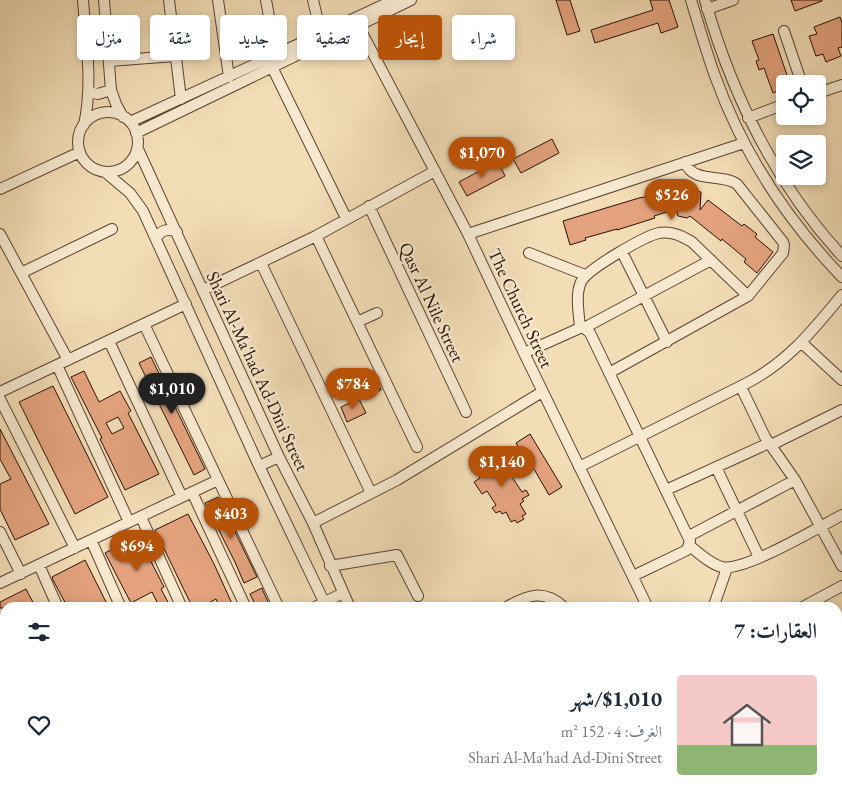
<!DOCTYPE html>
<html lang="ar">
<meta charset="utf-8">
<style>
body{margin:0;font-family:"EB Garamond",Amiri,serif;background:#f6f6f7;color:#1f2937;direction:rtl;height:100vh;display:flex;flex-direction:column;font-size:19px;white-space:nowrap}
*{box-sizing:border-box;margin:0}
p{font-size:16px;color:#747a83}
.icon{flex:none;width:28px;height:28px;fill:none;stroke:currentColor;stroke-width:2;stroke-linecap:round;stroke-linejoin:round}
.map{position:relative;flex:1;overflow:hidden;direction:ltr}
.panel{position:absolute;left:0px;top:602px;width:842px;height:196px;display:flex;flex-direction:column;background:#fff;border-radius:15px 15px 0 0;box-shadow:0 2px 8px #0003;direction:rtl}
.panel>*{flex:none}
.hud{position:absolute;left:15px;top:15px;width:500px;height:45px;direction:rtl;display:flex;gap:10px}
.fabs{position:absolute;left:776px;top:75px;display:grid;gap:10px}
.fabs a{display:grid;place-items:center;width:50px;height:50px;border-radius:5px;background:#fff;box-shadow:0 2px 8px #0003;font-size:25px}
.price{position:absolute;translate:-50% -42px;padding:0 11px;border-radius:18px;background:#b45309;color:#fff;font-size:16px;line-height:32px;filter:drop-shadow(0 1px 2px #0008)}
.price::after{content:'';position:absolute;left:50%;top:30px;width:15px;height:11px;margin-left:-8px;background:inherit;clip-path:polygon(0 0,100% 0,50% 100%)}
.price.active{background:#222;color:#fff}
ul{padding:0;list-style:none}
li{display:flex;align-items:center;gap:15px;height:125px;padding:0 25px}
li span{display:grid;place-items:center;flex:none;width:140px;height:100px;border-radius:5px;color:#555}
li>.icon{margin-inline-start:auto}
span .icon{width:60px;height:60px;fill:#fffc;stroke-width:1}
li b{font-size:21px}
h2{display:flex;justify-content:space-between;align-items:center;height:60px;padding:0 25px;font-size:21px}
.tag{padding:0 18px;border-radius:5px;background:#fff;box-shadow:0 2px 8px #0003;font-size:18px;line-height:45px}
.tag.active{background:#b45309;color:#fff}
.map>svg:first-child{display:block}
</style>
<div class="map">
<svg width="842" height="798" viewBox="0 0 842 798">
<rect width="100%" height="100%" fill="#f3ddb7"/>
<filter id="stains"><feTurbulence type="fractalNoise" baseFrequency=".004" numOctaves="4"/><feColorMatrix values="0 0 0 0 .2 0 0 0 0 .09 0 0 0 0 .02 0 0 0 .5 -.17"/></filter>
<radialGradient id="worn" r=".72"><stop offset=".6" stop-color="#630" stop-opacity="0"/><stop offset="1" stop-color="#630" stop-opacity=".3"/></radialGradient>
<!-- building -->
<path fill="#e4a37e" stroke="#281104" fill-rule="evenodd" d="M556 0H570L580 31 567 35Z
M650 0H669L678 27 661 33 658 23 595 43 591 30 653 10Z
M791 0H822V1L795 11Z
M840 17 842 23V47L838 48 841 56 826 62 823 54 816 56 809 36 817 34 814 27Z
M773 34 790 84H785V88L773 93 764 68 759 70 756 61 759 60 752 41Z
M552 139 559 153 521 173 513 159Z
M498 161 505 176 467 196 459 182Z
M686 185 691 186 695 191 701 192 700 210 708 200 742 226 744 224 757 234 755 237 773 252 757 273 744 262 746 259 722 239 721 241 690 216 687 218 678 216 676 209 654 216 655 218 617 230V229L585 238 586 240 570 245 563 221 639 198 655 195V192L673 187 682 188Z
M151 357 205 469 194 475 139 363Z
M84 371 99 402 120 391 131 411 128 413 159 474 125 490 100 439 102 438 71 377ZM118 417 124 428 112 434 106 423Z
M375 375 381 390 363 398 357 383Z
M53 386 108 497 75 514 19 402Z
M359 399 366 413 347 422 341 407Z
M0 429 49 524 15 540 0 509V484L11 479 0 459Z
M530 434 562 487 549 495 527 457 525 458 516 443Z
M493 457 495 460 500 458 503 463 510 459 519 473 512 477 522 492 526 490 529 495 522 499 524 501 520 504 526 514 522 516 524 519 517 523 515 520 511 522 506 512 502 514 500 511 496 513 492 508 496 505 487 491 482 494 474 482 480 478 476 473 480 470 478 466Z
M218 497 257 577 244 583 235 562 205 503Z
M188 514 214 564 234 608H220L216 599 200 608H193L184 590 155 530Z
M138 536 164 587 161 589 171 608H160L152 592 131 603 105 553Z
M85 560 109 608H68L53 580 52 577Z
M262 588 263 591 271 608H257L250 594Z
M26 589 36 608H0V602Z"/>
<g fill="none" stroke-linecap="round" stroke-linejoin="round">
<!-- minor casing -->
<g stroke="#5b4431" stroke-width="12">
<path id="minor" d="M83 0C86 42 93 84 84 125
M104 0 111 90 116 104 123 117
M169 0 181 99
M218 0 229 77
M266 0 276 55
M313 0 321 34
M691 0C699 26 706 51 715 76 742 151 787 220 842 277
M705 0C732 95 775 183 842 256
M707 9 733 0
M358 25 468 234 524 353 648 608
M784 31 802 84
M109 61 175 56
M272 67 346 218
M89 92 98 94 111 90
M818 93 842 85
M78 142a30 30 0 1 1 60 0a30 30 0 1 1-60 0Z
M748 118 785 104
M130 122 394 0
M136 133 411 0
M138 149 279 457 313 523 350 608
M105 172 130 193 143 211 259 466 327 608
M0 189 80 152
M369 206 466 412
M0 234 68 360
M468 234 744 143
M316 236 417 447
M156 239C160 230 168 228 177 232
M622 252 667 342
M529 253 585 275
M261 263 371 493
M21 273 112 229
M203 290 316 236 435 171
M357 322 377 313
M144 324 279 608
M580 328C579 313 575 295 581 282 587 269 645 236 659 233 672 231 682 236 692 242L748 296
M584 328 711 260
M109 341 182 497
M802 343 842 380
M524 353 580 328H584L590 333 690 541 687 550 683 552 633 576
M57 365 129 522
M609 373 748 296 783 253 784 245 783 242 737 184C721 173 693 184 685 162
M741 387 765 437 795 480 842 566
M0 392 186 304
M0 399 75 548
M771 445 842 410
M259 466 279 457
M579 467 747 383C789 361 813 330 842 295
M716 467 759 557
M666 490 769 443
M192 492 246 608
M141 517 182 608
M313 523 397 480 542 392
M0 532 21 574
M689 536 795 480
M91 540 121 608
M690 546C699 553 710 564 722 567 744 572 819 527 842 515
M39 565 58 608
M330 566 397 555 418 596
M0 583 218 480
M313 608 343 593
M505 608C527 595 544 588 565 608
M713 608 727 568
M801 608 842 586
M838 644 842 641
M0 655 5 663
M838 665 842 674
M838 720 842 718
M0 726 5 734
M838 776 842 774
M44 794 47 798
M89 794 92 798
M173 794 175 798
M244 794 246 798
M309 794 311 798
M374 794 376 798
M412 794 414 798
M436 794 438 798
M596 794 598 798
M752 794 754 798
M332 798 340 794
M546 798 554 794
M691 798 699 794
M796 798 804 794"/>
</g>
<!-- minor -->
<use href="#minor" stroke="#f7e9d0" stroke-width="10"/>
</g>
<g text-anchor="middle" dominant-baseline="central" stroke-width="4.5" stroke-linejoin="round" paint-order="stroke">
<!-- street labels -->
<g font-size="18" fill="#281104" stroke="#f7e9d0">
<text transform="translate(432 302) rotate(65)">Qasr Al Nile Street</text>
<text transform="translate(521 308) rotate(65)">The Church Street</text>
<text transform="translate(258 371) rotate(65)">Shari Al-Ma'had Ad-Dini Street</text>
</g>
</g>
<rect width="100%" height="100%" filter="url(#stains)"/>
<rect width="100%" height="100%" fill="url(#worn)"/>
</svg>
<div class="fabs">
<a><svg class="icon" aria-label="locate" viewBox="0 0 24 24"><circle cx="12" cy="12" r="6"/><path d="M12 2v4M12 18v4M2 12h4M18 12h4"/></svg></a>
<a><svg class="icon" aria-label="layers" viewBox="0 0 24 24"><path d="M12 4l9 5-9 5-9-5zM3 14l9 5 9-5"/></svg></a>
</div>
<b class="price" style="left:482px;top:179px">$1,070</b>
<b class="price" style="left:672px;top:221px">$526</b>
<b class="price" style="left:353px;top:410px">$784</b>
<b class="price active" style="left:172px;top:415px">$1,010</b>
<b class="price" style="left:502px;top:488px">$1,140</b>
<b class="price" style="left:231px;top:540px">$403</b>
<b class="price" style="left:137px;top:572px">$694</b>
<div class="hud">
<a class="tag">شراء</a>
<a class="tag active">إيجار</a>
<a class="tag">تصفية</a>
<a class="tag">جديد</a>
<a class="tag">شقة</a>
<a class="tag">منزل</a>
</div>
<section class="panel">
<h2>العقارات: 7<svg class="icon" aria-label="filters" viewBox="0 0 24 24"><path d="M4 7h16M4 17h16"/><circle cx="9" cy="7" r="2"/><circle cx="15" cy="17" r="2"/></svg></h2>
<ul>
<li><span style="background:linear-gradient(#f6c9c9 70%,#8fb573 0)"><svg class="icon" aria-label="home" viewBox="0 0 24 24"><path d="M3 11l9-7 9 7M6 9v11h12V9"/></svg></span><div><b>$1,010/شهر</b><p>الغرف: 4 · 152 m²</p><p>Shari Al-Ma'had Ad-Dini Street</p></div><svg class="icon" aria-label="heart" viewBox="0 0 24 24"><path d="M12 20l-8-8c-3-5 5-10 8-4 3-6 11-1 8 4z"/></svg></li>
</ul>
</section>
</div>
